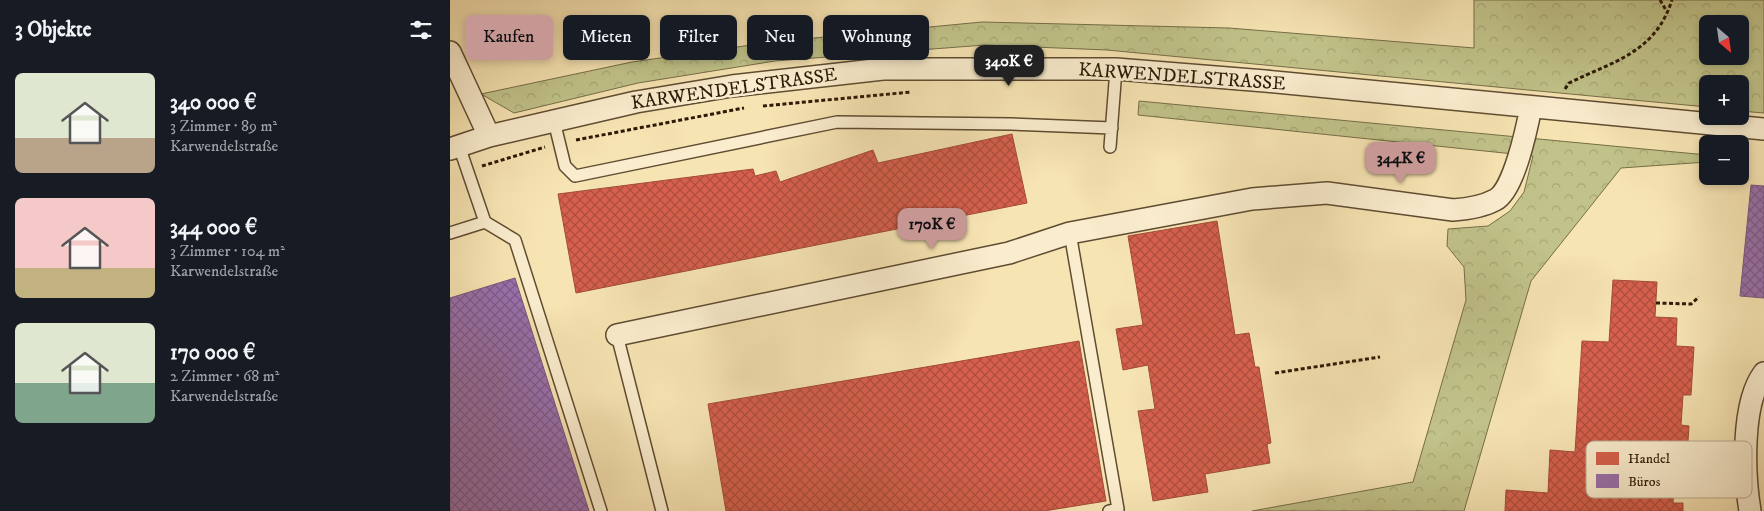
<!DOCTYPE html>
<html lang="de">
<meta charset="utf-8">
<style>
body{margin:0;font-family:"IM FELL DW Pica",serif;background:#20242c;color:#f1f3f6;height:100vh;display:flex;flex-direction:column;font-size:19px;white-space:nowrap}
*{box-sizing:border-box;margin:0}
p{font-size:16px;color:#9ea1a6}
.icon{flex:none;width:28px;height:28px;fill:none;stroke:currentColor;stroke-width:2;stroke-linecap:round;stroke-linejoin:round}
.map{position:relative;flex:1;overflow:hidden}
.panel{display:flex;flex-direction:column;background:#171b24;width:450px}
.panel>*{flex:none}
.banner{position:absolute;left:15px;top:15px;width:475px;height:45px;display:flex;gap:10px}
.needle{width:32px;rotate:151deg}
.controls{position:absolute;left:1249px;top:15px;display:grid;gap:10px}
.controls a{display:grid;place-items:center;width:50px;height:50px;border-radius:8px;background:#171b24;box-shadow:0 2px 8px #0003;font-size:25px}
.price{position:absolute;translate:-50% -42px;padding:0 11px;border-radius:10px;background:#c59692;color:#111;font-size:16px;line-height:32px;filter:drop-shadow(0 1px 2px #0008)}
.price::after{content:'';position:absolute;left:50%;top:30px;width:15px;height:11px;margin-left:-8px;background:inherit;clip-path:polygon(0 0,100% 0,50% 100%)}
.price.on{background:#222;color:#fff}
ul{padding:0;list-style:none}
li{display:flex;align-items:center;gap:15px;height:125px;padding:0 15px}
li span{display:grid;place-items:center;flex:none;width:140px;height:100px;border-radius:8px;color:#555}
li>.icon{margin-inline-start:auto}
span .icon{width:60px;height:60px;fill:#fffc;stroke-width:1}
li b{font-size:21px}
h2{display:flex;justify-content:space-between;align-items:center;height:60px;padding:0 15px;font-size:21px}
.chip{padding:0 18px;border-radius:8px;background:#171b24;box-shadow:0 2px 8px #0003;font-size:18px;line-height:45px}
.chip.on{background:#c59692;color:#111}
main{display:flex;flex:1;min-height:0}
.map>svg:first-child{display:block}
</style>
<main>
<section class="panel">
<h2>3 Objekte<svg class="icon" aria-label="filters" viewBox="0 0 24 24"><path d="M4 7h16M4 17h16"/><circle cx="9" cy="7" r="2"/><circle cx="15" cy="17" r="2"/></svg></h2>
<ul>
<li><span style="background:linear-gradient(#dfe7d0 65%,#b9a48a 0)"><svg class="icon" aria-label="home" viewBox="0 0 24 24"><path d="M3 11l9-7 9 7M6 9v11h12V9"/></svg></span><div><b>340 000 €</b><p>3 Zimmer · 89 m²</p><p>Karwendelstraße</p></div></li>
<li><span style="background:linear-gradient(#f6c9c9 70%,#c2b280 0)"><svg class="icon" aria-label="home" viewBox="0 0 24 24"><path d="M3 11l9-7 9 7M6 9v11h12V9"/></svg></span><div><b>344 000 €</b><p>3 Zimmer · 104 m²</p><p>Karwendelstraße</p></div></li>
<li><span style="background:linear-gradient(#dfe7d0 60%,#7fa58c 0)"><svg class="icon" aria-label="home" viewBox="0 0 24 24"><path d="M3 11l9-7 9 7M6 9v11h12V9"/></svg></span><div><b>170 000 €</b><p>2 Zimmer · 68 m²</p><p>Karwendelstraße</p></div></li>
</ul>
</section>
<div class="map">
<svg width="1314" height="511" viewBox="0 0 1314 511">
<defs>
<pattern id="forest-crowns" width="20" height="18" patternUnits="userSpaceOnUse" patternTransform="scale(1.25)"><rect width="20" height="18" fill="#c1c38a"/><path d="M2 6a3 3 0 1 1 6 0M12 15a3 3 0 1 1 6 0" fill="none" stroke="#a6a776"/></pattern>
<pattern id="shops-cross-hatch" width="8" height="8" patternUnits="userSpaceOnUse" patternTransform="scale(1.25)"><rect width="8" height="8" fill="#d6604d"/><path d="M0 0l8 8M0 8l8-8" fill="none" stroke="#ae4e3e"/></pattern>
<pattern id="offices-cross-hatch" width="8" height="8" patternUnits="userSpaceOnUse" patternTransform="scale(1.25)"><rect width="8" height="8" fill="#9970ab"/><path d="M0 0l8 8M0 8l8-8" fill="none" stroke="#7d5b89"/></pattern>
</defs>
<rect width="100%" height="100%" fill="#f7e4b3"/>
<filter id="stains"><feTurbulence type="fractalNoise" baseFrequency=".004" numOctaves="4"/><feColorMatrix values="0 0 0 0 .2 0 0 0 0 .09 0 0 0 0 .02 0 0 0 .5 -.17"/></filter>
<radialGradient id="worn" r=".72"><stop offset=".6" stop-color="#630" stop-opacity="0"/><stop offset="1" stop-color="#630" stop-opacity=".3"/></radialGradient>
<!-- forest -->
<path fill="url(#forest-crowns)" stroke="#766e48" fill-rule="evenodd" d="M1024 0H1314V113L1290 111V84H1258L1257 107 657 50 535 45 325 61 188 83 64 113 31 94 182 62 322 42 532 22 779 28 1024 48ZM1258 24H1290V56H1258Z
M689 101 1257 155V162L1171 168 1081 281 1014 511H802L963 482 1016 300 1014 267 997 246 998 229 1038 226 1060 211 1074 192 1083 156 688 115Z"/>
<!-- shops -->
<path fill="url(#shops-cross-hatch)" stroke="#a34b38" d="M562 134 577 203 126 293 108 194 303 169 305 176 326 171 330 182 423 150 428 163Z
M767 221 785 335 799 333 805 367H809L821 443 817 444 820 463 755 474 758 492 703 501 688 411 705 409 698 365 673 370 666 329 693 325 678 236Z
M1163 280 1207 282 1205 317 1227 318 1226 346 1244 347 1241 395H1233L1231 425 1239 426 1236 471 1225 470 1223 503H1233V511H1055L1056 490 1098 493 1100 450 1125 452 1132 341 1159 342Z
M629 341 656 501 594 511H276L258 404Z"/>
<!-- offices -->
<path fill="url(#offices-cross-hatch)" stroke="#78567a" d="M1301 185 1314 186V298L1290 296Z
M65 278 139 511H0V298Z"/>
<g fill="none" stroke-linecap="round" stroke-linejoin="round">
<!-- service casing -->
<g stroke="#5f4c32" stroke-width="14">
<path id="service" d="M104 121 115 166 125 176 387 122 561 124 662 128
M660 147 666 69
M35 222 65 240 151 511
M0 233 35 222 9 146
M620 233 668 509 659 511
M167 335 212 511"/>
</g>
<!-- minor casing -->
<g stroke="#5f4c32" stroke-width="24">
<path id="minor" d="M0 52 39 136
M0 149 39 136 186 102 282 86 433 69H666L815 81 1314 129
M167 335 559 253 620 233 802 199 877 193 1003 210C1017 209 1032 207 1045 200 1064 191 1077 127 1081 107
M1300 511C1294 474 1291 403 1314 373"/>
</g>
<!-- path -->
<path stroke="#2c1907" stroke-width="3" stroke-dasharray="4 2.5" stroke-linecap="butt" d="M1210 0 1217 12
M1115 89 1119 83C1164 61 1205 53 1222 0
M313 106 461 92
M126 140 294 108
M32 166 95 147
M1206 303 1241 304 1249 297
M825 373 930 357"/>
<!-- service -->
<use href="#service" stroke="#faedce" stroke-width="11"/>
<!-- minor -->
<use href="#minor" stroke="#faedce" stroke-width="21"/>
</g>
<g text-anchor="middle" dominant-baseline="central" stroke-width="5" stroke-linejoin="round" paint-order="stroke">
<!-- street labels -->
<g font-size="19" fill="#2c1907" stroke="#faedce">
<text transform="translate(732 77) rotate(4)">KARWENDELSTRASSE</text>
<text transform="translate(284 89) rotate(-8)">KARWENDELSTRASSE</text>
</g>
</g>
<!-- legend -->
<rect x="1136" y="441" width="166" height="57" rx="8" fill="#faedce" stroke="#bcad92" stroke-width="1"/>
<rect x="1146" y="452" width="23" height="13" fill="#d6604d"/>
<rect x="1146" y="474" width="23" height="14" fill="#9970ab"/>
<g font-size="14" fill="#2c1907">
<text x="1178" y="463">Handel</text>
<text x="1178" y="486">Büros</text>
</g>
<rect width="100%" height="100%" filter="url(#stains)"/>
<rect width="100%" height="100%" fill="url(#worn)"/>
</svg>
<div class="controls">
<a><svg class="needle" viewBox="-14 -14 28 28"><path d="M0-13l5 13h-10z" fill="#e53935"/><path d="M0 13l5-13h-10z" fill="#9ea1a6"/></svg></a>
<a>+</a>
<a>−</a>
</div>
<b class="price on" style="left:559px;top:87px">340K €</b>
<b class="price" style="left:951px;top:184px">344K €</b>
<b class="price" style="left:482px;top:250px">170K €</b>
<div class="banner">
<a class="chip on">Kaufen</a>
<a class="chip">Mieten</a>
<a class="chip">Filter</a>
<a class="chip">Neu</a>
<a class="chip">Wohnung</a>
</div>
</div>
</main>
